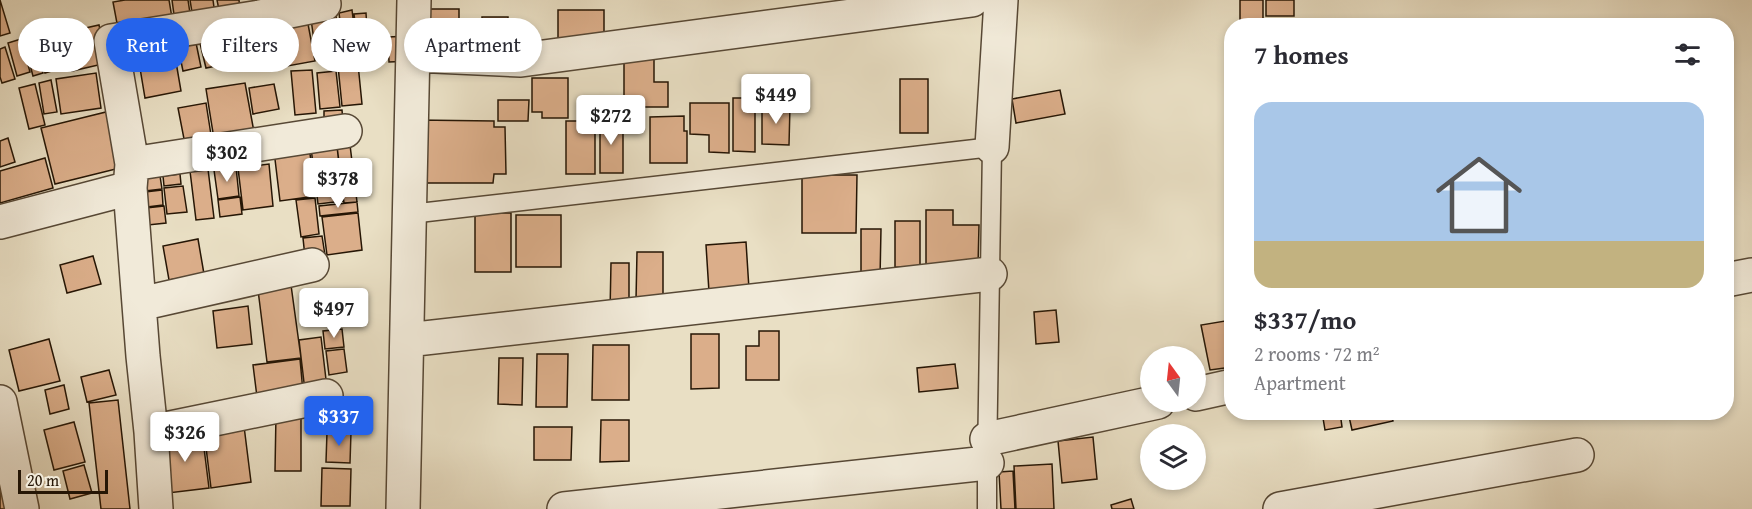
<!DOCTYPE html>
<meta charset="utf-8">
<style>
body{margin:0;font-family:"Gentium Book Plus",serif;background:#f2f2f3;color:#2b2b33;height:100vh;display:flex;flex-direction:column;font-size:22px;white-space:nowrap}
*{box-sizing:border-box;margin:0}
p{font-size:20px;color:#7c7c81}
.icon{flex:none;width:33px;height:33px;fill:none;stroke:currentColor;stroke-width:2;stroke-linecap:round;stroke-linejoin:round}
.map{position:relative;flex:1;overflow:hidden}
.details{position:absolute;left:1224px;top:18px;width:510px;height:402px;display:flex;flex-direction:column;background:#fff;border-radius:24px;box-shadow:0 3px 9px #0003}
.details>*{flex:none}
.guide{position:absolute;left:18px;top:18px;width:570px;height:54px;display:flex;gap:12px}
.needle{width:39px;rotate:345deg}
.tools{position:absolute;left:1140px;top:346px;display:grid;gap:12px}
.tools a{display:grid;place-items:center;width:66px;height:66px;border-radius:50%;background:#fff;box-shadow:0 3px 9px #0003;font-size:30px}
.scale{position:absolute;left:18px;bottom:15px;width:90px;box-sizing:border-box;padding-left:6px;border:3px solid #261605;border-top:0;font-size:16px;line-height:21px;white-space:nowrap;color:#261605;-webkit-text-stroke:4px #f1ead9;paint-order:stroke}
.price{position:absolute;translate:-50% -51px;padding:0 14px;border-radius:6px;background:#fff;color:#222;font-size:20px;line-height:39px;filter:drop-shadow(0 2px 3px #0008)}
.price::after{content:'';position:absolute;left:50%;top:36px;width:18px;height:14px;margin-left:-9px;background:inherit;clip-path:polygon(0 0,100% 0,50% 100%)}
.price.active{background:#2563eb;color:#fff}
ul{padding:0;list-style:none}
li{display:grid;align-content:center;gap:12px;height:318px;padding:0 30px}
li span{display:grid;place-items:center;height:186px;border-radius:18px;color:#555}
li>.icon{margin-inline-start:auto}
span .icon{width:108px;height:108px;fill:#fffc;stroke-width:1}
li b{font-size:26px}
h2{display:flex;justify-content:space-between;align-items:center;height:72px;padding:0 30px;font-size:26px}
.tag{padding:0 21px;border-radius:27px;background:#fff;box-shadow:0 3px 9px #0003;font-size:21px;line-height:54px}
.tag.active{background:#2563eb;color:#fff}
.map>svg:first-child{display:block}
</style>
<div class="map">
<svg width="1752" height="509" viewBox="0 0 1752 509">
<rect width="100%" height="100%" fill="#e9dfc4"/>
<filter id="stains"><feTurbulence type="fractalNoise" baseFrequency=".00333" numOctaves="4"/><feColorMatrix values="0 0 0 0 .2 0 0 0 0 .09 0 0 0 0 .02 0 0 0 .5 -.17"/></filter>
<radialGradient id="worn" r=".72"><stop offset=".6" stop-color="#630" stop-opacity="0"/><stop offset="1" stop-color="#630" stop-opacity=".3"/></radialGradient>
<!-- building -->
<path fill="#dbae8a" stroke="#261605" stroke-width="1.5" d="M0 0 10 33 0 36Z
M125 0H169L173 24 119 34 113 2Z
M172 0H188L191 20 175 22Z
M190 0H213L215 15 193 18Z
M217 0H239L240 10 220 15Z
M1240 0H1263V26H1240Z
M1266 0H1294V16H1266Z
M335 9 341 51 316 55 310 12Z
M428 9H459V42L427 41Z
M352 10 354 26 341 28 339 13Z
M558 10H604V40H558Z
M366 13 367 29 356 30 354 14Z
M482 17H508V46H482Z
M308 24 315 61 282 67 275 30Z
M99 25 107 63 72 71 63 33Z
M260 28 266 59 229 66 224 34Z
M354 29 356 47 343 48 341 31Z
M45 30 55 70 45 73 35 33Z
M32 32 43 73 33 76 22 35Z
M220 35 226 64 206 68 199 39Z
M410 36 412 61 389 62 388 37Z
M61 37 68 65 56 68 50 39Z
M169 37 174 61 125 71 120 47Z
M195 38 201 67 183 71 177 42Z
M21 39 30 72 17 76 8 43Z
M5 47 15 79 2 83 0 77V49Z
M624 58 654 59V82H668V107H624Z
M176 62 181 91 145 98 140 68Z
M358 64 362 104 342 106 338 66Z
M312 70 316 113 295 115 291 71Z
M336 71 340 107 320 109 317 73Z
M96 73 101 108 61 114 56 79Z
M532 78H568V118H542V112H532Z
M900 79H928V133H900Z
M51 80 57 112 44 114 39 83Z
M245 83 254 132 214 139 206 89Z
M35 84 45 125 29 129 19 88Z
M274 84 279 109 253 114 249 88Z
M1060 90 1065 114 1016 123 1012 99Z
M733 98H755V152L733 151Z
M498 100H529L528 121H498Z
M206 103 211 135 184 139 178 108Z
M690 103H729V153L709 152V135L690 134Z
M762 106H790L789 145 762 144Z
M342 110 343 122 324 123V111Z
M110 111 124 167 55 184 41 128Z
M684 116V131H687V163H650V117Z
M600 119H623V173H600Z
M416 120 494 121V127H505L506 174H494L493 183H416Z
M566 121H595V174H566Z
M336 137 343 201 318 204 310 140Z
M8 138 15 162 0 167V141Z
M350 145 357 202 344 203 337 146Z
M309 147 316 196 280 201 274 151Z
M45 158 53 188 0 203V171Z
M269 164 273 206 243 210 238 168Z
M236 167 239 196 218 199 214 170Z
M208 169 214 218 196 220 190 171Z
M180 174 181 184 164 186 163 176Z
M802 175H857L856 233H802Z
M160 176 162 189 145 191 143 178Z
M183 186 187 212 167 214 164 188Z
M162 190 163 205 147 207 145 192Z
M240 197 242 214 220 217 218 200Z
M315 198 319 234 301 237 296 200Z
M357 202 358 212 320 216 319 206Z
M164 206 166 223 148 225 146 208Z
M926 210H953V225H979L978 266H926Z
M358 213 362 250 327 255 322 217Z
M475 213H511V272H475Z
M516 215H561V267H516Z
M895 221H920V268L895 267Z
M861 229H881L880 278H861Z
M322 236 325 255 305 257 303 238Z
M198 239 204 274 169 280 163 246Z
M746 242 749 289 709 292 706 245Z
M637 252H663V301L636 300Z
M93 256 101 284 67 293 60 265Z
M611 263H629V312H610Z
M291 285 301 358 267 362 258 290Z
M337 289 363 290 362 316 337 315Z
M248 306 252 344 217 348 213 311Z
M1056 310 1059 342 1036 344 1034 312Z
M1225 321 1232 355V367L1210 370 1201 325Z
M342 329 344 347 325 349 323 331Z
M759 331H779V380H746V346H759Z
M691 334H719V388L691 389Z
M321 337 327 388 305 391 299 340Z
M49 339 60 381 19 391 9 350Z
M593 345H629V400H592Z
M344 349 347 372 329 375 326 351Z
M537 354H568L567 407H536Z
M499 358H523L522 405 498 404Z
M300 359 303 392 257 397 253 365Z
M955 364 958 388 919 392 917 368Z
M109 370 116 395 87 402 81 377Z
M64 385 69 409 50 414 45 390Z
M118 400 130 509H101L89 403Z
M326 405 351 406 350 430H325Z
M1322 412H1340L1342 427 1325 430Z
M1348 412H1391L1393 421 1352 430Z
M276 414H301V471H275Z
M601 420H629V461L600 462Z
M74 422 85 462 54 470 44 430Z
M244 426 251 482 211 488 204 431Z
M534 427H572L571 460H534Z
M202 432 209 488 168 493 161 438Z
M327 432H351L350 463 326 462Z
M1093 437 1097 479 1062 483 1058 441Z
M1052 464 1054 509H1016L1014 466Z
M84 465 92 493 70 499 63 471Z
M322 468 351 469 350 506H321Z
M1013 471 1015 509H1001L999 472Z
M0 479 14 509H0Z
M1131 499 1134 509H1112L1111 505Z"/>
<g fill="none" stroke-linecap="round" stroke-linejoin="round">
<!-- lane casing -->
<g stroke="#574835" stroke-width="21">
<path id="lane" d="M410 214 992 147 987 463V509"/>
</g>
<!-- street casing -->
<g stroke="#574835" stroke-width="36">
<path id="street" d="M413 55 521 60 972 0
M992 147 1001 0
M132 164 345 131
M130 188 143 356 151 432 156 509
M0 222 130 188 132 164 111 41 260 17 324 4
M1726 280 1752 275
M140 304 312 265
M407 340 990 274
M1196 394 1232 386
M0 402 22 509
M151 432 326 396
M987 439 1158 402
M403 509 414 0
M564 509 987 463
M1280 509 1577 455"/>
</g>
<!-- lane -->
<use href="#lane" stroke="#f1ead9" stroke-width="18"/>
<!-- street -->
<use href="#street" stroke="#f1ead9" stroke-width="33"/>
</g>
<rect width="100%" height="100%" filter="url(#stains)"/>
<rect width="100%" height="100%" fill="url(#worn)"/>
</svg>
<div class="tools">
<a><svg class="needle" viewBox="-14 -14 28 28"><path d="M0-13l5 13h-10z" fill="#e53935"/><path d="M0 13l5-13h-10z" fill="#7c7c81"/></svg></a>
<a><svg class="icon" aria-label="layers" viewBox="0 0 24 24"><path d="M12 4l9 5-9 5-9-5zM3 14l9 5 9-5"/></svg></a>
</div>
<div class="scale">20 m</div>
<b class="price" style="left:776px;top:125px">$449</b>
<b class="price" style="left:611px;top:146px">$272</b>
<b class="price" style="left:227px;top:183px">$302</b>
<b class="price" style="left:338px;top:209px">$378</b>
<b class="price" style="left:334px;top:339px">$497</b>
<b class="price active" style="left:339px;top:447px">$337</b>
<b class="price" style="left:185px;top:463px">$326</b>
<div class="guide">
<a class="tag">Buy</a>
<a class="tag active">Rent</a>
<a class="tag">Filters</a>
<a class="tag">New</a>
<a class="tag">Apartment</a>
</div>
<section class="details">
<h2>7 homes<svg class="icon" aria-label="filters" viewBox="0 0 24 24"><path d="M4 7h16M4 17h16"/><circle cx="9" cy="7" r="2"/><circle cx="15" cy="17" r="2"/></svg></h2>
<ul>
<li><span style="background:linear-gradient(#a9c7e8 75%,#c2b280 0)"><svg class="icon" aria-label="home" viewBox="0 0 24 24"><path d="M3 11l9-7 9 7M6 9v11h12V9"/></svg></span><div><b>$337/mo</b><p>2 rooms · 72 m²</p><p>Apartment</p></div></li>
</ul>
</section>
</div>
